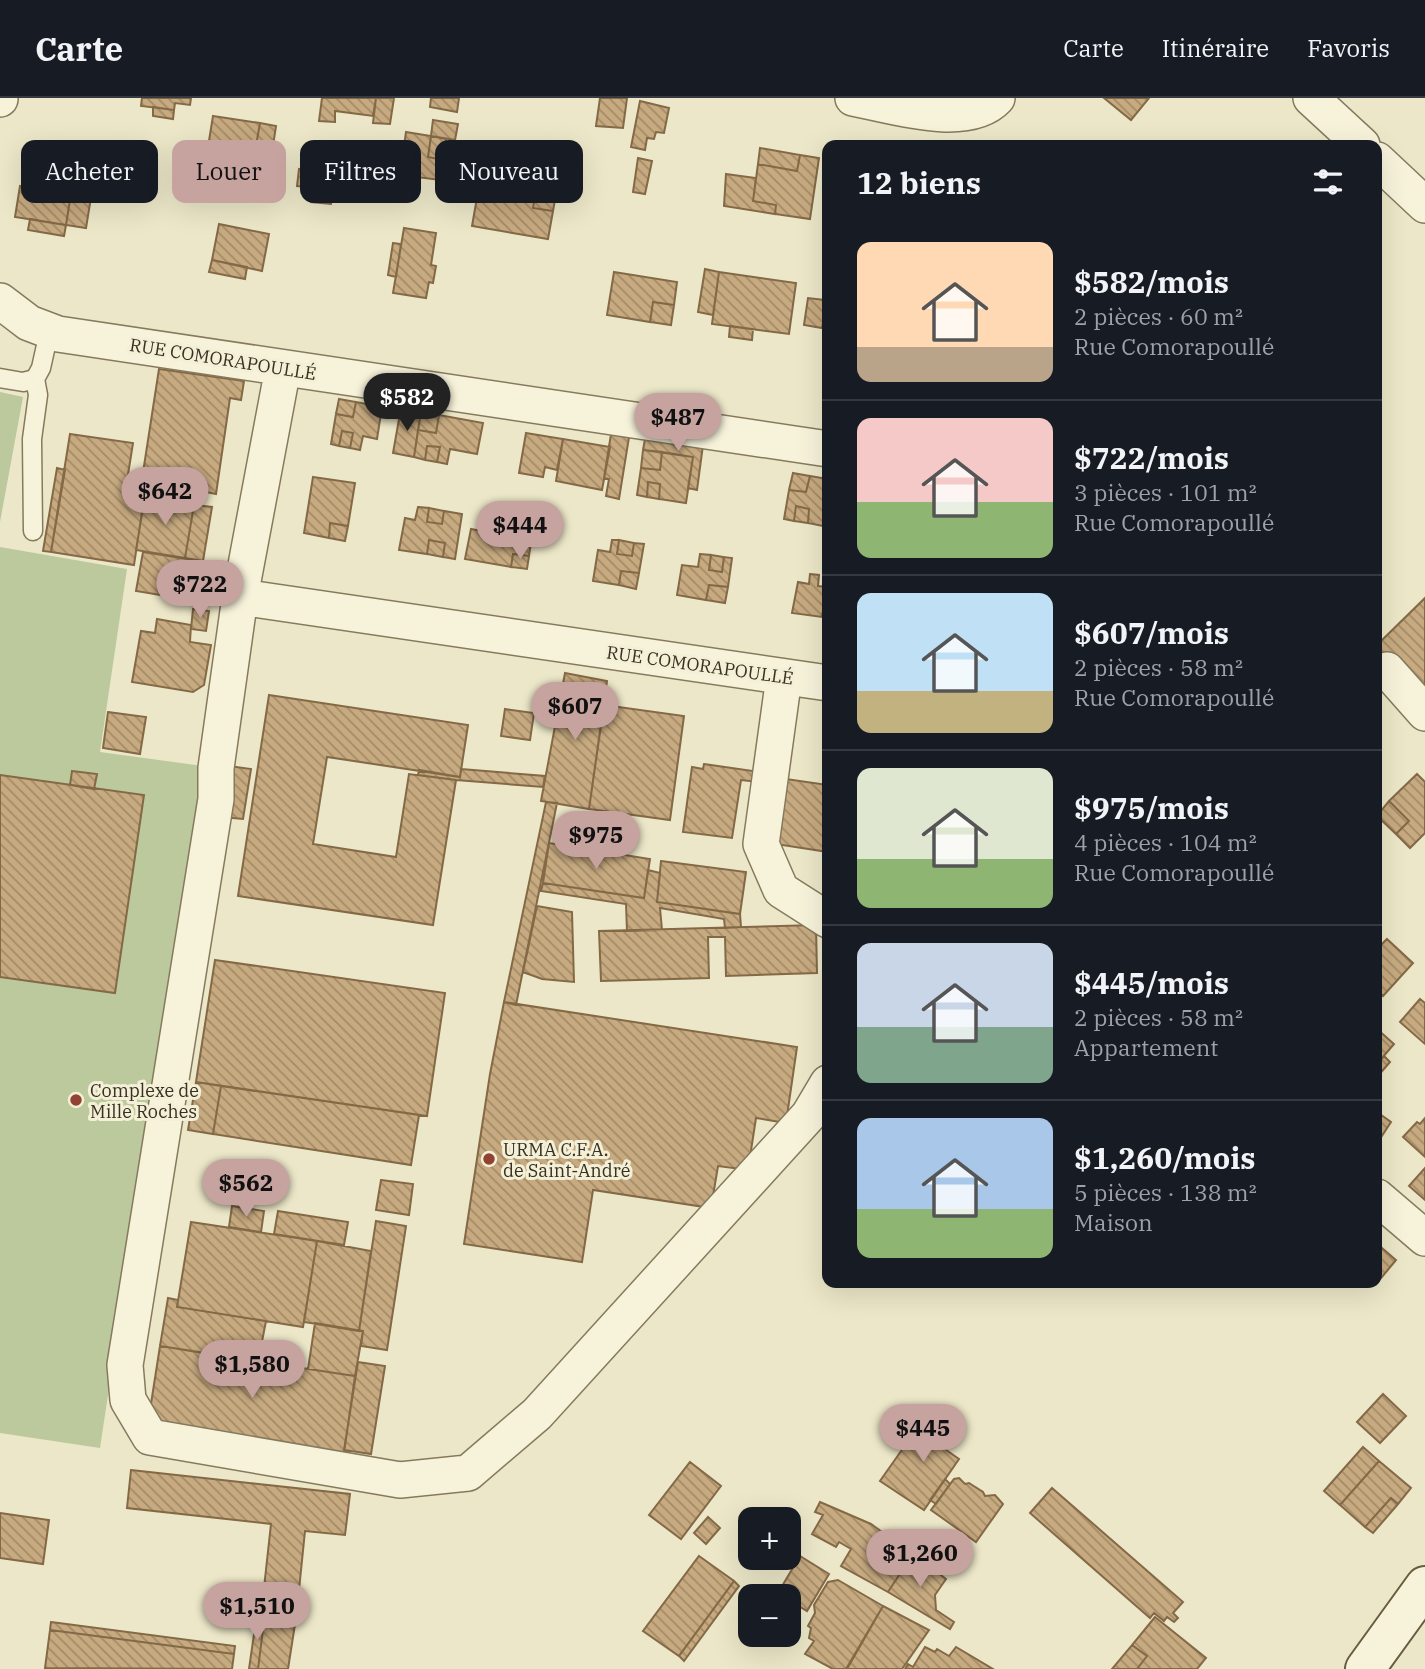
<!DOCTYPE html>
<html lang="fr">
<meta charset="utf-8">
<style>
body{margin:0;font-family:"IBM Plex Serif",serif;background:#20242c;color:#f1f3f6;height:100vh;display:flex;flex-direction:column;font-size:26px;white-space:nowrap}
*{box-sizing:border-box;margin:0}
p{font-size:23px;color:#9ea1a6}
.icon{flex:none;width:38px;height:38px;fill:none;stroke:currentColor;stroke-width:2;stroke-linecap:round;stroke-linejoin:round}
.map{position:relative;flex:1;overflow:hidden}
.side{position:absolute;left:822px;top:42px;width:560px;height:1148px;display:flex;flex-direction:column;background:#171b24;border-radius:14px;box-shadow:0 7px 28px #0002}
.side>*{flex:none}
.hud{position:absolute;left:21px;top:42px;width:665px;height:63px;display:flex;gap:14px}
.tools{position:absolute;left:738px;top:1409px;display:grid;gap:14px}
.tools a{display:grid;place-items:center;width:63px;height:63px;border-radius:14px;background:#171b24;box-shadow:0 7px 28px #0002;font-size:35px}
.price{position:absolute;translate:-50% -60px;padding:0 16px;border-radius:24px;background:#c6a39e;color:#111;font-size:23px;line-height:46px;filter:drop-shadow(0 2px 4px #0008)}
.price::after{content:'';position:absolute;left:50%;top:42px;width:21px;height:16px;margin-left:-10px;background:inherit;clip-path:polygon(0 0,100% 0,50% 100%)}
.price.on{background:#222;color:#fff}
ul{padding:0;list-style:none}
li{display:flex;align-items:center;gap:21px;height:175px;padding:0 35px}
li+li{border-top:2px solid #363941}
li span{display:grid;place-items:center;flex:none;width:196px;height:140px;border-radius:14px;color:#555}
li>.icon{margin-inline-start:auto}
span .icon{width:84px;height:84px;fill:#fffc;stroke-width:1}
li b{font-size:30px}
h2{display:flex;justify-content:space-between;align-items:center;height:84px;padding:0 35px;font-size:30px}
.pill{padding:0 24px;border-radius:14px;background:#171b24;box-shadow:0 7px 28px #0002;font-size:24px;line-height:63px}
.pill.on{background:#c6a39e;color:#111}
header{display:flex;align-items:center;gap:42px;box-sizing:border-box;height:98px;padding:0 35px;background:#171b24;border-bottom:2px solid #363941}
header strong{font-size:33px}
nav{display:flex;gap:38px;margin-inline-start:auto;font-size:24px}
.map>svg:first-child{display:block}
</style>
<header>
<strong>Carte</strong>
<nav><a>Carte</a><a>Itinéraire</a><a>Favoris</a></nav>
</header>
<div class="map">
<svg width="1425" height="1571" viewBox="0 0 1425 1571">
<defs>
<pattern id="building-back-hatch" width="6" height="6" patternUnits="userSpaceOnUse" patternTransform="scale(1.75)"><rect width="6" height="6" fill="#c7aa80"/><path d="M-1 5l2 2M0 0l6 6M5-1l2 2" fill="none" stroke="#a38b68"/></pattern>
</defs>
<rect width="100%" height="100%" fill="#ece7c8"/>
<!-- grass -->
<path fill="#bcc99c" d="M0 294 23 299 0 424Z
M0 449 127 471 100 654 203 668 100 1350 0 1335Z"/>
<!-- building -->
<path fill="url(#building-back-hatch)" stroke="#846946" stroke-width="2" d="M142 0H191L190 7 175 5 174 12 141 8Z
M322 0H376L373 18 335 13V24L319 23Z
M376 0H394L390 26 373 25Z
M431 0H459L457 14 430 9Z
M600 0H627L623 30 596 28Z
M1104 0H1149L1131 22Z
M640 3 669 10 664 35 656 34 654 41 647 40 645 52 631 49Z
M153 9 174 12 173 21 153 18Z
M213 18 260 25 254 59 227 53 226 57 207 55Z
M433 22 458 26 455 42 431 38Z
M260 25 276 28 271 61 254 59Z
M406 34 431 38 428 59 443 62 440 82 400 77Z
M431 38 446 41 443 62 428 59Z
M760 50 800 57 797 73 758 66Z
M227 53 244 56 241 73 225 71Z
M316 57 344 60 342 94 333 93 331 106 311 104Z
M800 57 819 60 810 121 775 116 776 107 753 103 758 66 797 73Z
M59 59 77 62 73 83 56 80Z
M638 60 652 63 645 96 633 94Z
M225 71 241 73 239 87 222 85Z
M299 71 308 73 306 89 297 88Z
M726 76 756 80 753 103 776 107 775 116 724 108Z
M481 77 502 80 500 93 535 99 533 110 553 113 548 141 472 128Z
M56 80 73 83 66 127 15 119 20 88 54 94Z
M502 80 557 90 553 113 533 110 535 99 500 93Z
M73 83 93 87 86 130 66 127Z
M30 121 66 127 64 138 28 132Z
M219 126 269 136 262 173 212 162Z
M404 130 436 135 431 167 436 168 433 185 429 184 426 200 393 195Z
M393 145 401 146 396 179 388 177Z
M212 162 247 169 245 181 209 174Z
M705 171 719 174 713 217 698 214Z
M614 174 677 184 674 207 653 204 650 224 607 217Z
M719 174 796 185 789 236 712 226Z
M828 192V226L823 225 822 230 804 227 808 200 825 202Z
M653 204 674 207 671 227 650 224Z
M730 228 753 231 752 242 729 239Z
M159 271 244 283 241 302 230 300 216 396 142 381Z
M339 301 356 304 353 319 336 316Z
M356 304 382 309 377 341 363 338 360 352 350 350 353 335 342 333 339 348 331 346 336 316 353 319Z
M401 310 421 314 414 359 393 355Z
M421 314 439 317 436 335 418 332Z
M439 317 483 325 477 356 450 351 447 366 437 364 440 349 427 348 425 362 414 359 418 332 436 335Z
M612 330 630 333 619 401 606 398 609 381 604 380Z
M342 333 353 335 350 350 339 348Z
M526 335 563 341 557 372 545 369 543 379 519 375Z
M70 336 133 345 127 383 146 387 134 467 51 454Z
M646 336 703 347 697 392 688 390 693 359 643 352Z
M563 341 610 349 602 392 556 383Z
M427 348 440 349 437 364 425 362Z
M643 352 662 354 660 372 641 370Z
M662 354 693 359 686 405 659 401 660 386 648 384 647 399 637 397 641 370 660 372Z
M57 370 65 372 51 454 43 453Z
M793 375 810 378 806 394 789 392Z
M810 378 828 381V429L808 425 809 411 796 408 794 423 784 421 789 392 806 394Z
M313 379 355 385 348 428 330 425 329 440 304 435Z
M648 384 660 386 659 401 647 399Z
M145 398 194 407 185 460 136 452Z
M194 407 212 409 203 463 185 460Z
M796 408 809 411 808 425 794 423Z
M418 409 429 410 427 424 442 426 444 413 462 416 455 461 443 459 445 445 429 442 427 456 399 452 405 420 415 422Z
M429 410 444 413 442 426 427 424Z
M330 425 348 428 345 443 329 440Z
M498 425 509 427 508 437 521 439 523 429 533 430 529 458 513 456 511 469 465 461 471 431 497 436Z
M509 427 523 429 521 439 508 437Z
M429 442 445 445 443 459 427 456Z
M612 442H619L617 456 632 458 634 445 644 446 639 475 621 473 619 487 593 483 598 452 610 454Z
M619 442 634 445 632 458 617 456Z
M143 454 213 465 210 488 200 486 197 503 136 493Z
M513 456 529 458 527 471 511 469Z
M700 456 711 457 709 472 722 474 724 459 732 460 728 489 709 487 706 502 677 497 682 467 698 469Z
M711 457 724 459 722 474 709 472Z
M621 473 639 475 636 491 619 487Z
M810 476 819 477 818 488 828 489V506L824 505 822 519 792 515 798 484 809 486Z
M709 487 728 489 725 505 706 502Z
M1425 500V599L1377 550V547Z
M193 511 209 513 206 533 191 531Z
M157 521 191 527 190 544 211 547 204 587 193 594 132 584 141 533 155 535Z
M565 575 607 583 589 711 541 703Z
M269 597 468 627 460 679 327 659 313 746 396 759 409 676 456 682 433 827 238 798Z
M604 607 684 618 670 722 589 711Z
M505 611 534 615 530 642 501 638Z
M108 614 146 619 140 656 103 650Z
M704 666 760 674 758 684 741 682 732 740 683 734 692 669 703 671Z
M229 668 251 671 243 721 222 719Z
M461 671 545 678 543 689 456 682 418 677 419 672 460 679Z
M72 673 97 676 94 691 70 687Z
M1417 676 1425 684V735L1410 750 1396 736 1409 723 1389 703Z
M0 677 144 697 115 895 0 879Z
M779 680 828 687V754L769 745Z
M1389 703 1409 723 1396 736 1377 718Z
M546 704 557 705 516 907 504 904Z
M549 745 650 761 644 800 543 785Z
M661 763 746 774 740 816 657 804Z
M648 772 660 775 657 804 740 816 741 829 725 830 724 821 660 810 662 832 627 833 626 806 541 793 543 785 644 800Z
M537 808 572 814 574 884 542 881 523 874Z
M816 827 817 875 726 878 725 839H708L709 880 601 883 599 833Z
M1387 841 1413 865 1383 898 1377 892V851Z
M215 862 445 895 427 1018 196 984Z
M1420 901 1425 905V946L1400 924Z
M504 904 797 949 786 1025 756 1020 748 1072 718 1068 711 1110 593 1092 582 1164 464 1146 490 976Z
M1377 931 1394 946 1377 966Z
M1384 958 1390 964 1377 979V966Z
M196 984 221 988 213 1036 188 1032Z
M221 988 419 1017 411 1067 213 1036Z
M1377 1014 1391 1024 1378 1044 1377 1043Z
M1425 1020V1059L1403 1039 1417 1024 1420 1026Z
M1425 1070V1102L1409 1088Z
M381 1082 413 1086 409 1117 376 1112Z
M232 1108 264 1113 261 1134 229 1129Z
M278 1113 348 1124 344 1147 274 1136Z
M376 1123 406 1128 387 1252 361 1248 363 1233H359Z
M191 1124 317 1143 303 1229 177 1209Z
M317 1143 371 1153 359 1233 304 1224Z
M1382 1150 1396 1162 1377 1185V1156Z
M168 1200 178 1202 177 1209 266 1223 258 1264 160 1248Z
M315 1225 363 1233 355 1278 308 1271Z
M160 1248 355 1278 344 1355 148 1325Z
M358 1264 385 1268 371 1356 344 1352Z
M1383 1296 1406 1318 1380 1345 1357 1324Z
M938 1317 956 1329 942 1349 959 1361 924 1412 880 1383 918 1329 926 1334Z
M1363 1349 1379 1363 1340 1407 1324 1393Z
M1379 1363 1411 1390 1398 1406 1391 1400 1365 1429 1340 1407Z
M690 1364 721 1388 681 1441 649 1417Z
M131 1372 350 1396 345 1437 305 1433 298 1502 263 1499 271 1426 127 1410Z
M959 1380 965 1386 969 1385 983 1394 985 1398 995 1397 1003 1406 976 1444 931 1412 954 1381Z
M945 1381 950 1386 936 1406 930 1402Z
M1052 1390 1183 1504 1173 1515 1178 1520 1174 1524 1167 1519 1164 1523 1154 1515 1150 1520 1030 1415Z
M1391 1400 1398 1406 1373 1435 1365 1429Z
M820 1404 871 1426 913 1456 888 1494 841 1468 851 1451 839 1444 836 1449 812 1436 823 1417 815 1414Z
M0 1415 49 1422 43 1466 0 1460Z
M708 1419 720 1430 706 1446 694 1435Z
M913 1456 946 1481 935 1497 936 1512 954 1524 950 1531 888 1494Z
M699 1458 734 1483 679 1558 643 1533Z
M800 1458 829 1476 807 1513 789 1502V1498L778 1495Z
M763 1460H789L782 1471Z
M838 1482 883 1508 846 1571H833L805 1556 814 1543 809 1540 811 1530 808 1528 815 1515 814 1507 828 1484Z
M734 1483 739 1488 684 1563 679 1558Z
M883 1508 929 1532 902 1571H847Z
M257 1515 265 1516 258 1571H249Z
M265 1516 296 1520 288 1571H258Z
M1155 1519 1206 1560 1197 1571H1137L1147 1558 1132 1547Z
M51 1524 235 1548 234 1556 50 1532Z
M50 1532 234 1556 232 1571 45 1570Z
M1132 1547 1147 1558 1137 1571H1112Z
M925 1549 935 1554 937 1551 949 1558 956 1549 993 1571H905L908 1566 913 1569Z"/>
<g fill="none" stroke-linecap="round" stroke-linejoin="round">
<!-- lane casing -->
<g stroke="#867a5e" stroke-width="21">
<path id="lane" d="M0 280 23 284 35 281 41 270 49 234
M33 433 32 341 38 297 35 281"/>
</g>
<!-- street casing -->
<g stroke="#867a5e" stroke-width="38">
<path id="street" d="M853 0C891 7 967 32 997 0
M1311 0 1362 47
M0 1V0
M1377 62 1425 107
M0 203 29 225 58 236 828 351
M283 270 240 499 216 670V701L125 1267 128 1302 150 1339 400 1382 468 1375 537 1316 809 1017 828 985
M240 499 828 585
M1387 572 1425 615
M784 579 761 746 781 792 828 822
M1377 1099 1425 1140"/>
</g>
<!-- secondary casing -->
<g stroke="#685b41" stroke-width="42">
<path id="secondary" d="M1365 1571 1425 1488"/>
</g>
<!-- lane -->
<use href="#lane" stroke="#f7f3db" stroke-width="18"/>
<!-- street -->
<use href="#street" stroke="#f7f3db" stroke-width="35"/>
<!-- secondary -->
<use href="#secondary" stroke="#f7f3db" stroke-width="38"/>
</g>
<!-- markers -->
<g fill="#914232" stroke="#f3f0d7" stroke-width="2.5">
<circle cx="76" cy="1002" r="7"/>
<circle cx="489" cy="1061" r="7"/>
</g>
<g text-anchor="middle" dominant-baseline="central" stroke-width="6" stroke-linejoin="round" paint-order="stroke">
<!-- street labels -->
<g font-size="18" fill="#383021" stroke="#f3f0d7">
<text transform="translate(223 261) rotate(9)">RUE COMORAPOULLÉ</text>
<text transform="translate(700 567) rotate(8)">RUE COMORAPOULLÉ</text>
</g>
<!-- poi labels -->
<g font-size="18" fill="#383021" stroke="#f3f0d7" text-anchor="start">
<text x="90" y="992">Complexe de<tspan x="90" dy="21">Mille Roches</tspan></text>
<text x="503" y="1051">URMA C.F.A.<tspan x="503" dy="21">de Saint-André</tspan></text>
</g>
</g>
</svg>
<div class="tools">
<a>+</a>
<a>−</a>
</div>
<b class="price on" style="left:407px;top:335px">$582</b>
<b class="price" style="left:678px;top:355px">$487</b>
<b class="price" style="left:165px;top:429px">$642</b>
<b class="price" style="left:520px;top:463px">$444</b>
<b class="price" style="left:200px;top:522px">$722</b>
<b class="price" style="left:575px;top:644px">$607</b>
<b class="price" style="left:596px;top:773px">$975</b>
<b class="price" style="left:246px;top:1121px">$562</b>
<b class="price" style="left:252px;top:1302px">$1,580</b>
<b class="price" style="left:923px;top:1366px">$445</b>
<b class="price" style="left:920px;top:1491px">$1,260</b>
<b class="price" style="left:257px;top:1544px">$1,510</b>
<div class="hud">
<a class="pill">Acheter</a>
<a class="pill on">Louer</a>
<a class="pill">Filtres</a>
<a class="pill">Nouveau</a>
</div>
<section class="side">
<h2>12 biens<svg class="icon" aria-label="filters" viewBox="0 0 24 24"><path d="M4 7h16M4 17h16"/><circle cx="9" cy="7" r="2"/><circle cx="15" cy="17" r="2"/></svg></h2>
<ul>
<li><span style="background:linear-gradient(#ffd9b3 75%,#b9a48a 0)"><svg class="icon" aria-label="home" viewBox="0 0 24 24"><path d="M3 11l9-7 9 7M6 9v11h12V9"/></svg></span><div><b>$582/mois</b><p>2 pièces · 60 m²</p><p>Rue Comorapoullé</p></div></li>
<li><span style="background:linear-gradient(#f6c9c9 60%,#8fb573 0)"><svg class="icon" aria-label="home" viewBox="0 0 24 24"><path d="M3 11l9-7 9 7M6 9v11h12V9"/></svg></span><div><b>$722/mois</b><p>3 pièces · 101 m²</p><p>Rue Comorapoullé</p></div></li>
<li><span style="background:linear-gradient(#bfe0f5 70%,#c2b280 0)"><svg class="icon" aria-label="home" viewBox="0 0 24 24"><path d="M3 11l9-7 9 7M6 9v11h12V9"/></svg></span><div><b>$607/mois</b><p>2 pièces · 58 m²</p><p>Rue Comorapoullé</p></div></li>
<li><span style="background:linear-gradient(#dfe7d0 65%,#8fb573 0)"><svg class="icon" aria-label="home" viewBox="0 0 24 24"><path d="M3 11l9-7 9 7M6 9v11h12V9"/></svg></span><div><b>$975/mois</b><p>4 pièces · 104 m²</p><p>Rue Comorapoullé</p></div></li>
<li><span style="background:linear-gradient(#c9d6e8 60%,#7fa58c 0)"><svg class="icon" aria-label="home" viewBox="0 0 24 24"><path d="M3 11l9-7 9 7M6 9v11h12V9"/></svg></span><div><b>$445/mois</b><p>2 pièces · 58 m²</p><p>Appartement</p></div></li>
<li><span style="background:linear-gradient(#a9c7e8 65%,#8fb573 0)"><svg class="icon" aria-label="home" viewBox="0 0 24 24"><path d="M3 11l9-7 9 7M6 9v11h12V9"/></svg></span><div><b>$1,260/mois</b><p>5 pièces · 138 m²</p><p>Maison</p></div></li>
</ul>
</section>
</div>
